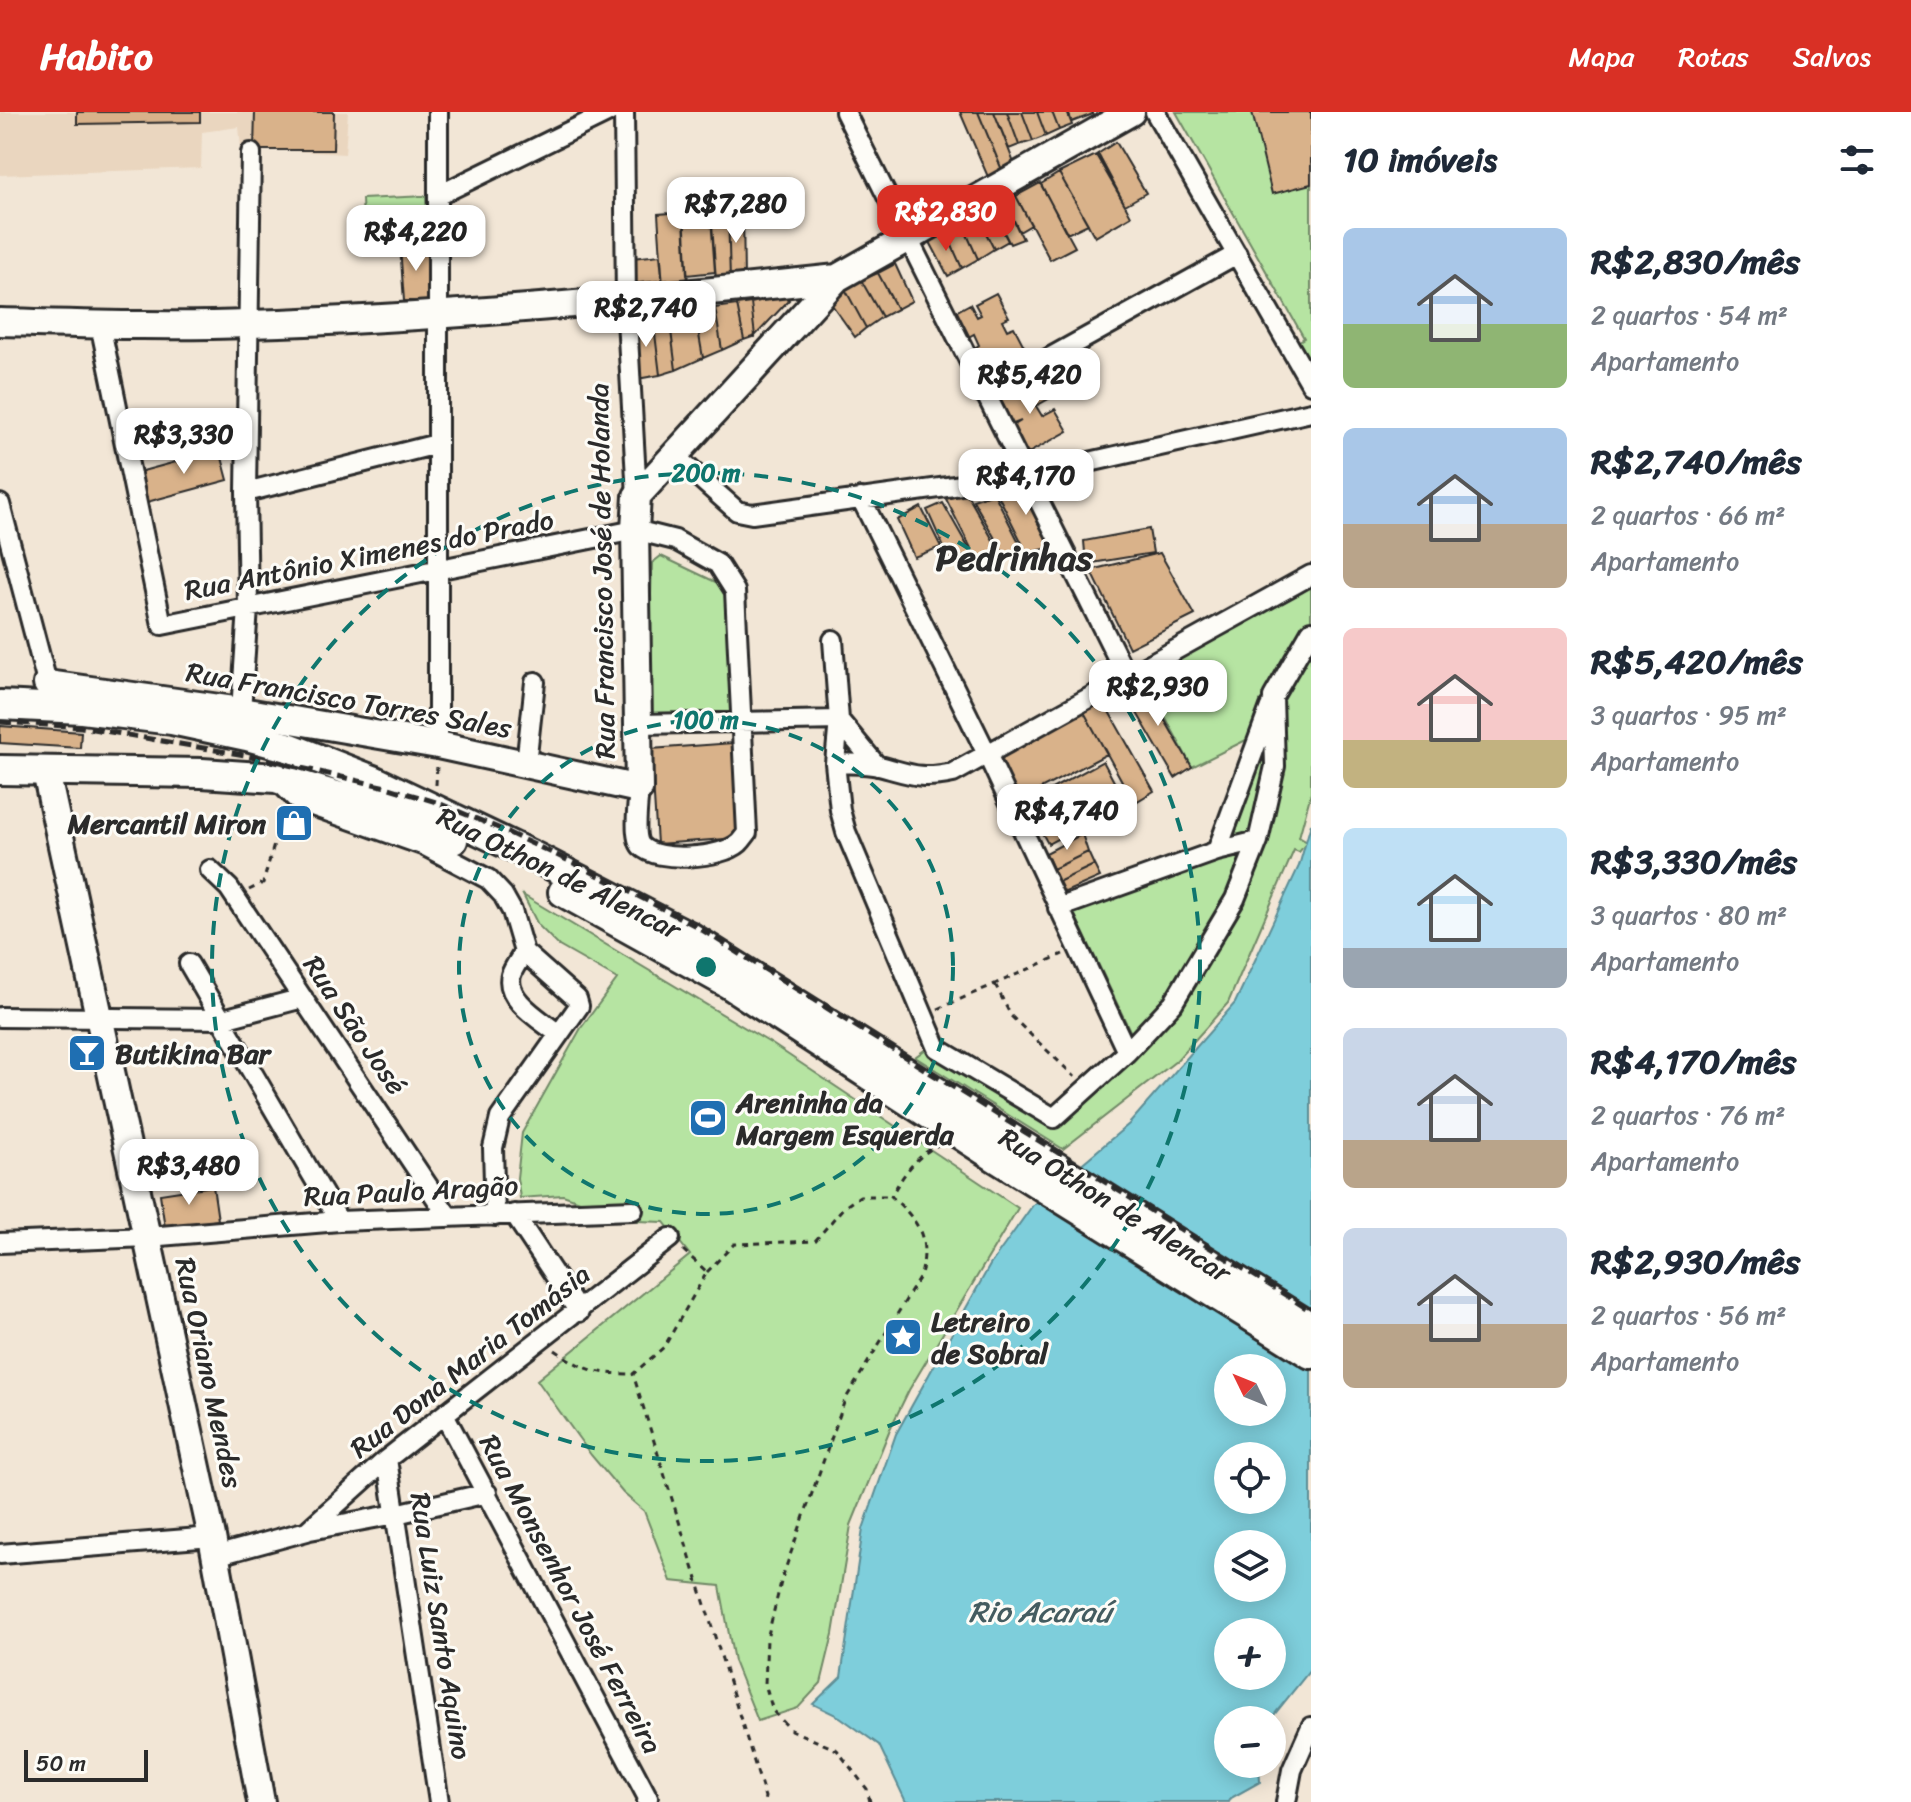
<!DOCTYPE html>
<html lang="pt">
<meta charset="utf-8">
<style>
body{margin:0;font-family:Sriracha,sans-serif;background:#f2f2f3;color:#1f2937;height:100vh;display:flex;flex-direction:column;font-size:30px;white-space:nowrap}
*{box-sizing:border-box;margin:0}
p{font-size:26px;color:#747a83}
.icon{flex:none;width:44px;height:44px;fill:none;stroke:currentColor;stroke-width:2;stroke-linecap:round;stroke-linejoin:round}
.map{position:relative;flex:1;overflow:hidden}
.sheet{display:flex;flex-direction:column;background:#fff;width:600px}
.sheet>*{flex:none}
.needle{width:52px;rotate:313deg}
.tools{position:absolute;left:1214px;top:1242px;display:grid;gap:16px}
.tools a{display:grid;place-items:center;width:72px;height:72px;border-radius:50%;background:#fff;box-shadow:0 4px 20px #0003;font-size:40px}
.scale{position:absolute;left:24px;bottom:20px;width:124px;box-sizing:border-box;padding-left:8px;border:4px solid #2b2b2b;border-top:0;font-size:22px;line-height:28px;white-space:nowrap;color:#2b2b2b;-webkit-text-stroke:6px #fdfcf7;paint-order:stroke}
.price{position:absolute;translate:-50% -68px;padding:0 18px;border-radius:16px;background:#fff;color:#222;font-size:26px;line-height:52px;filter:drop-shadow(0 2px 4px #0008)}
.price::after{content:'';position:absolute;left:50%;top:48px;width:24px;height:18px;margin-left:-12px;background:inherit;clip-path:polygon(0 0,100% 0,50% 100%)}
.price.selected{background:#d93025;color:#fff}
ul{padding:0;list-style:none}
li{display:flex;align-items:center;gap:24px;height:200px;padding:0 32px}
li span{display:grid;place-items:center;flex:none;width:224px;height:160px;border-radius:12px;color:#555}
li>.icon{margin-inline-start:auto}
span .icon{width:96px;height:96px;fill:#fffc;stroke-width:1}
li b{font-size:34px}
h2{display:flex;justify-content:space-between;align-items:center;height:96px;padding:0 32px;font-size:34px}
header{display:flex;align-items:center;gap:48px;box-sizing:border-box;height:112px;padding:0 40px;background:#d93025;color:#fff}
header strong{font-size:38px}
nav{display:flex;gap:44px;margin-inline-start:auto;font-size:28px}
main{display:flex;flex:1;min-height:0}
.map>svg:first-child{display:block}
</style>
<header>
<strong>Habito</strong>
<nav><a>Mapa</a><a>Rotas</a><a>Salvos</a></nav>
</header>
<main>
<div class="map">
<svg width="1311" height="1690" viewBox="0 0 1311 1690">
<rect width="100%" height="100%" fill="#f2e6d6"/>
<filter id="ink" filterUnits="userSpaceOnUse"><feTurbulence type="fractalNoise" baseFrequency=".0125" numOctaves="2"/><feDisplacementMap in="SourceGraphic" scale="16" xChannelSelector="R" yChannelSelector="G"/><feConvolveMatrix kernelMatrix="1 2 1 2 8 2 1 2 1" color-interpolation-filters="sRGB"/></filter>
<g filter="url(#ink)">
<!-- built -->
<path fill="#ead6bf" d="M0 0H348L345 42 241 36 239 15 202 20 201 56 0 63Z"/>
<!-- green -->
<path fill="#b6e4a2" stroke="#708866" stroke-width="2" d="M1176 0H1311V257L1296 231 1304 226Z
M426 84 428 132 364 135 362 87Z
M661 444 724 474 736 601 647 606 652 451Z
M1311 464V681L1299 725 1307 730 1299 740 1294 738 1228 891 1176 949 1063 1037 915 945 930 934 1048 1010 1133 925 1073 799 1237 716 1263 641 1246 628 1192 655 1143 563 1303 480Z
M523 783 772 932 1018 1096 909 1278 890 1317 851 1413 833 1522 821 1571 798 1596 758 1609 734 1549 720 1474 671 1469 644 1399 623 1381 591 1343 537 1268 690 1143 664 1110 637 1109 563 1083 520 1086 517 1066 522 1021 581 916 617 867 559 834 538 813Z"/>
<!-- water -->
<path fill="#7ecedb" stroke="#5d8d95" stroke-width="2" fill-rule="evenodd" d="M1311 712V1557L1270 1608H1228V1652H1259L1260 1670 1231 1686 1229 1690H906L879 1633 840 1605 813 1592 841 1565 863 1417 896 1322 990 1153 1033 1093 1129 1012 1235 891 1299 754ZM1228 1256H1272V1300H1228ZM1228 1344H1272V1388H1228ZM1228 1432H1272V1476H1228ZM1228 1520H1272V1564H1228Z"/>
<!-- building -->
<path fill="#d9b28a" stroke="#2b2b2b" stroke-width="2" d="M77 0H200V10L77 12Z
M255 0H334L333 38H254Z
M960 0H978L1002 58 988 65Z
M978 0H994L1014 51 1002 58Z
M994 0H1007L1019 33 1009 37Z
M1007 0H1022L1033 29 1019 33Z
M1022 0H1037L1046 24 1033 29Z
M1037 0H1052L1059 18 1046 24Z
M1052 0H1067L1072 13 1059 18Z
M1068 0H1093V2L1072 10Z
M1252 0H1311V72L1272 82Z
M1116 30 1146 81 1125 93 1096 43Z
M1098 42 1131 104 1095 125 1059 61Z
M1059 61 1088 112 1067 122 1041 72Z
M1040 71 1075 135 1050 148 1016 84Z
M1016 84 1031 113 1019 120 1005 90Z
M1005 90 1023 127 1010 132 992 97Z
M989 92 1008 129 994 137 976 101Z
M711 98 728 99 730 168H716Z
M728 99H743L744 168H730Z
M684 100 688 172 663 175 658 102Z
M976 101 994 137 978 147 961 109Z
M711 105 715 160 687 163 684 108Z
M961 109 978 147 962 156 945 118Z
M945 118 962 156 948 164 929 128Z
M428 132 433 189H404L400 134Z
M660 143 663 175 635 178 632 146Z
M895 152 912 189 897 197 878 161Z
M878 161 897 197 882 205 861 168Z
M861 168 882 205 866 216 845 177Z
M845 177 866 216 855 225 830 190Z
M996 181 1009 205 1002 208 1007 218 1014 215 1027 240 1007 251 1001 239 998 241 1004 253 984 263 971 238 979 233 974 222 965 227 952 202 970 192 977 205 981 203 975 192Z
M784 183 789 188 755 224 751 191Z
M751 191 755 224 744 228 737 193Z
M737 193 744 228 722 238 715 196Z
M715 196 722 238 703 246 695 200Z
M695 200 703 246 676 258 669 203Z
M669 203 676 258 660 263 653 205Z
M653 205 660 263 637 267 633 210Z
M1040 264 1052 285 1036 294 1042 304 1055 297 1068 319 1023 344 1008 317 1021 309 1008 314 994 289Z
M220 338 228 368 147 390 139 360Z
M1022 369 1058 434 1027 441 994 375Z
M994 381 1024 440 1005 444 973 388Z
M967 382 1002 444 978 450 946 387Z
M943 391 972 442 950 449 927 398Z
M921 395 941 435 914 445 897 408Z
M1149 417 1153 441 1086 452 1084 429Z
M1160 441 1195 503 1129 536 1091 458Z
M1141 567 1192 655 1175 666 1123 577Z
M1103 589 1154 679 1134 691 1084 600Z
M1084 600 1107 642 1020 688 998 642Z
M0 614 81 620 80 636 0 631Z
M733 631 739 726 657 732 651 637Z
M1103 649 1125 690 1048 732 1026 691Z
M1082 722 1088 740 1053 757 1046 741Z
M1088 740 1094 753 1058 770 1053 757Z
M1094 753 1100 765 1063 781 1058 770Z
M213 1074 218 1108 165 1116 160 1082Z"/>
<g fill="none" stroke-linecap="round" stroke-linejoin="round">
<!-- street casing -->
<g stroke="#2b2b2b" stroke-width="24">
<path id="street" d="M438 0V633
M624 0 626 189 637 384
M845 0 1126 563
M1155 0 1311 272
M439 83 609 0
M100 212 162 513 635 418 675 428 718 452 735 479 747 721C744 725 742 728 739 731 722 746 657 751 641 734 633 725 638 690 639 677
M984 282 1237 142
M675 344 737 399 752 402 1027 364 1311 300
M246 380 437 332
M861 386 987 642 1127 940
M0 392 50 582
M833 528 839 608 835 651 840 698 846 720 937 936 1054 1006 1127 940 1173 891 1235 787 1258 729 1275 654 1273 585 1311 519
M244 610 241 599 248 496 246 380 251 41
M640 612 839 608 877 654
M835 651C849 652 865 651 879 654 911 662 919 668 953 661L1311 463
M526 652 535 570
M280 671 298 689 425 734 488 767 503 783 512 799 524 840 577 887 579 894 500 1006 493 1036 495 1104
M1217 739 1270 595
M210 758 229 776 448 1104
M1058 796 1217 739 1258 729
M524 840C520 847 513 856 511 863 504 888 543 909 558 922
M189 852 339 1109
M0 905 223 907 303 886
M514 1102 579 1200
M0 1131 148 1125 339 1109 633 1098
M445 1304 648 1686 647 1690
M387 1347 439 1690
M310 1418 396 1402 487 1381
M0 1442 212 1425
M215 1444 307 1419 387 1347 670 1126
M1286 1690 1292 1658 1311 1615"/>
</g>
<!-- secondary casing -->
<g stroke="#2b2b2b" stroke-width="32">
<path id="secondary" d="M0 210C83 212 166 215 249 212 446 206 641 187 837 166
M47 572 241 599 438 633 639 677 635 418 637 384 837 166 1131 0
M46 660 212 1425 261 1690"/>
</g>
<!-- primary casing -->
<g stroke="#2b2b2b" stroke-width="34">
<path id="primary" d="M0 593 82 597 172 608 247 624 291 636 373 668 537 746 687 823 1311 1215
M0 658 202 661 276 666 363 692 453 728
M563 780 729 872 995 1045 1311 1242"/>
</g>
<!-- path -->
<path stroke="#2b2b2b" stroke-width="3" stroke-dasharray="6 6" stroke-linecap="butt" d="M436 673 437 653
M249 778 263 771 283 701
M995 872 1011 904 1075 965
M938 897 1063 842
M683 1138 707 1160 664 1235 633 1262 765 1685 764 1690
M707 1160 734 1132 815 1129 843 1096 860 1084H891
M555 1238C585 1259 597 1262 633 1262
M870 1690 867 1677 837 1638 791 1618 773 1599 765 1572 767 1527 782 1466 845 1288 921 1163C930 1124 918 1109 891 1084 903 1063 916 1044 938 1033"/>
<!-- street -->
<use href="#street" stroke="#fdfcf7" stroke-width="18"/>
<!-- secondary -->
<use href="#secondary" stroke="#fdfcf7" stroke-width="26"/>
<!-- primary -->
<use href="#primary" stroke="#fdfcf7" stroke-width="28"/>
<!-- rail -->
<path stroke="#2b2b2b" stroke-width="5" stroke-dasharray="12 6" stroke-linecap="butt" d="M0 610 81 615 244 643 386 675 436 690 496 715 580 754 694 813 1311 1199"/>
</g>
</g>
<!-- distance rings -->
<g fill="none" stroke="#0f766e" stroke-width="4" stroke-dasharray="14 10">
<circle cx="706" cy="855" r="247"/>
<circle cx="706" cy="855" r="494"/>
</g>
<!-- icons -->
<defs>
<g id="shop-square" transform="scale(2)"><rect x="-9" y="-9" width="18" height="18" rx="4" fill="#1f6fb2" stroke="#fdfcf7"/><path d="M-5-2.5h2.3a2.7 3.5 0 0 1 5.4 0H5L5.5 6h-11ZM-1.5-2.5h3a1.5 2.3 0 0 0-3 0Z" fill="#fff"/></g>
<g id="bar-square" transform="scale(2)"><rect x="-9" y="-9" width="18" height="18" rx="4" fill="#1f6fb2" stroke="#fdfcf7"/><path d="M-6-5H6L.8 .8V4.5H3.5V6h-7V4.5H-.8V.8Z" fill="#fff"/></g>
<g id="stadium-square" transform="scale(2)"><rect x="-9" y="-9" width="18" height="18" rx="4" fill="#1f6fb2" stroke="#fdfcf7"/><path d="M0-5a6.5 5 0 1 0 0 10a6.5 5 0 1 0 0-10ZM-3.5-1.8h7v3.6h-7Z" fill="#fff"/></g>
<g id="sight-square" transform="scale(2)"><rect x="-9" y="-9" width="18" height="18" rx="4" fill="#1f6fb2" stroke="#fdfcf7"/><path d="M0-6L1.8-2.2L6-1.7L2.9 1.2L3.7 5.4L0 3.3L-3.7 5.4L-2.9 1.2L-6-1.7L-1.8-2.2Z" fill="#fff"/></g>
</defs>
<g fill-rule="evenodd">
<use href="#shop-square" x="294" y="711"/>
<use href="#bar-square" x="87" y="941"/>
<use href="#stadium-square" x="708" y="1006"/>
<use href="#sight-square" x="903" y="1225"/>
</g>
<g text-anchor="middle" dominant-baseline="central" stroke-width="6" stroke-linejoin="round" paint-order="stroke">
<!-- street labels -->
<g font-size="28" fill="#2b2b2b" stroke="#fdfcf7">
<text transform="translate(369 443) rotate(-11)">Rua Antônio Ximenes do Prado</text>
<text transform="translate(602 459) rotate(-91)">Rua Francisco José de Holanda</text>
<text transform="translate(349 588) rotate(10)">Rua Francisco Torres Sales</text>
<text transform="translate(559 761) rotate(26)">Rua Othon de Alencar</text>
<text transform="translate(355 913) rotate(56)">Rua São José</text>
<text transform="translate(411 1079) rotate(-3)">Rua Paulo Aragão</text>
<text transform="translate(1115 1093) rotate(32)">Rua Othon de Alencar</text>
<text transform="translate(470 1249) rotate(-38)">Rua Dona Maria Tomásia</text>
<text transform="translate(209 1261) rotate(78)">Rua Oriano Mendes</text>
<text transform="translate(571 1482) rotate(62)">Rua Monsenhor José Ferreira</text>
<text transform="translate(441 1514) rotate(81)">Rua Luiz Santo Aquino</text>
</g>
<!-- poi labels -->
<g font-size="28" font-weight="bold" fill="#2b2b2b" stroke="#fdfcf7" text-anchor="start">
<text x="266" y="711" text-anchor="end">Mercantil Miron</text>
<text x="115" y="941">Butikina Bar</text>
<text x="736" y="990">Areninha da<tspan x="736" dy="32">Margem Esquerda</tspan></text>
<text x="931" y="1209">Letreiro<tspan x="931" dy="32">de Sobral</tspan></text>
</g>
<!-- water labels -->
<g font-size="30" font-style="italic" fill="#445c60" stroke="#fdfcf7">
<text x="1040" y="1500">Rio Acaraú</text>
</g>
<!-- district labels -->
<g font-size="36" font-weight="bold" fill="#2b2b2b" stroke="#fdfcf7">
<text x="1014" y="446">Pedrinhas</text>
</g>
</g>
<circle cx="706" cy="855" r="12" fill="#0f766e" stroke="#fdfcf7" stroke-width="4"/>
<g font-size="24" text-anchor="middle" font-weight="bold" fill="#0f766e" stroke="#fdfcf7" stroke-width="6" stroke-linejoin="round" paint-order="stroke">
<text x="706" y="369">200 m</text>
<text x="706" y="616">100 m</text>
</g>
</svg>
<div class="tools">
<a><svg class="needle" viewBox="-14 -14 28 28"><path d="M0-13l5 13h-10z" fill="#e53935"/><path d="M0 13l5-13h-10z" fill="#747a83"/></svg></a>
<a><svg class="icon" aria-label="locate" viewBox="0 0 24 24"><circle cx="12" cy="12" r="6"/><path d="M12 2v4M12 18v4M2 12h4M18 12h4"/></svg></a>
<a><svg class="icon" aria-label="layers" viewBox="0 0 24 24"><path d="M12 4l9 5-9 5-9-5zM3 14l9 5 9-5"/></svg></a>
<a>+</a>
<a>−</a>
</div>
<div class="scale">50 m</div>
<b class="price" style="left:736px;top:133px">R$7,280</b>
<b class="price selected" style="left:946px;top:141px">R$2,830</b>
<b class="price" style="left:416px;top:161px">R$4,220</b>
<b class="price" style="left:646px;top:237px">R$2,740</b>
<b class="price" style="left:1030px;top:304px">R$5,420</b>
<b class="price" style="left:184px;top:364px">R$3,330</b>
<b class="price" style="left:1026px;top:405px">R$4,170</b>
<b class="price" style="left:1158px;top:616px">R$2,930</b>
<b class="price" style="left:1067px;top:740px">R$4,740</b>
<b class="price" style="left:189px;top:1095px">R$3,480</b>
</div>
<section class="sheet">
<h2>10 imóveis<svg class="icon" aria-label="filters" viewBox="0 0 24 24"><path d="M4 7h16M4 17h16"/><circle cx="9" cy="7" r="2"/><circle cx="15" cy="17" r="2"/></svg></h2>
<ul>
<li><span style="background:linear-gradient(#a9c7e8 60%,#8fb573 0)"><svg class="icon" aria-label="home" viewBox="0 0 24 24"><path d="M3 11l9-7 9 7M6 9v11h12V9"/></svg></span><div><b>R$2,830/mês</b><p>2 quartos · 54 m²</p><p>Apartamento</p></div></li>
<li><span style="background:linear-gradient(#a9c7e8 60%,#b9a48a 0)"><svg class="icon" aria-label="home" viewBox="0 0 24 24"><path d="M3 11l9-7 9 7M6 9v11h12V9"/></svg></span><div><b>R$2,740/mês</b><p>2 quartos · 66 m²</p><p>Apartamento</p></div></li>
<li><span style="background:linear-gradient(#f6c9c9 70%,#c2b280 0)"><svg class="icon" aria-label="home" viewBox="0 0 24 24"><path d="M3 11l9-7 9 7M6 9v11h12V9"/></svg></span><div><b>R$5,420/mês</b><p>3 quartos · 95 m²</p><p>Apartamento</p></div></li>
<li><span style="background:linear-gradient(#bfe0f5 75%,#9aa5b1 0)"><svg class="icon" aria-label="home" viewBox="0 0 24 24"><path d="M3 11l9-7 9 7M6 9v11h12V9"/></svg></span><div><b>R$3,330/mês</b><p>3 quartos · 80 m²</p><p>Apartamento</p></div></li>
<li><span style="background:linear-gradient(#c9d6e8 70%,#b9a48a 0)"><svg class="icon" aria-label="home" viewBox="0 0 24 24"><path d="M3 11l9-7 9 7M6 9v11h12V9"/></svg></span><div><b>R$4,170/mês</b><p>2 quartos · 76 m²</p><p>Apartamento</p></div></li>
<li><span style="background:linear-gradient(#c9d6e8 60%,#b9a48a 0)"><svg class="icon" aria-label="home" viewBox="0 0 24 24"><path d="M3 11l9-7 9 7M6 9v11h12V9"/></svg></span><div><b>R$2,930/mês</b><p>2 quartos · 56 m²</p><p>Apartamento</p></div></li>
</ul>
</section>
</main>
